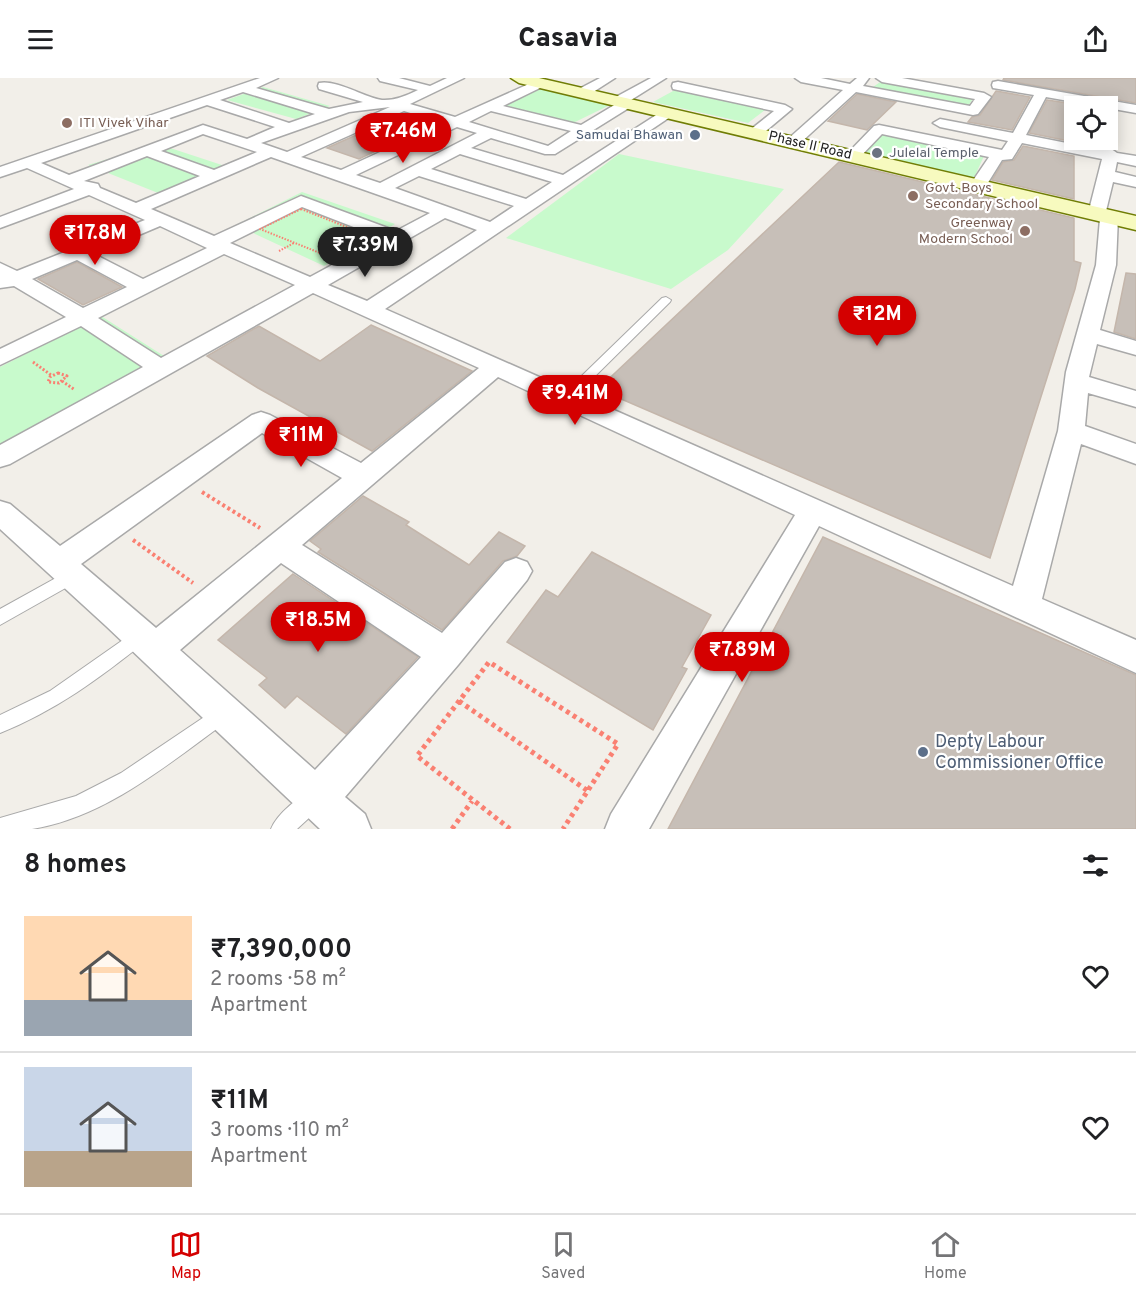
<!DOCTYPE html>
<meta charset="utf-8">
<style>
body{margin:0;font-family:Overpass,sans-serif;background:#f2f2f2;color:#202124;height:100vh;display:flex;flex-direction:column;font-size:22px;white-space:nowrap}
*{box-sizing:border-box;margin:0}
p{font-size:20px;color:#757577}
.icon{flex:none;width:33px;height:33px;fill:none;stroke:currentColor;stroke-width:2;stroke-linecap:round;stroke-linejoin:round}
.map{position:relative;height:751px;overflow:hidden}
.side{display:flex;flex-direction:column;background:#fff;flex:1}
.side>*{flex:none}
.controls{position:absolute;left:1064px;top:18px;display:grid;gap:12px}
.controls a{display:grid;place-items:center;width:54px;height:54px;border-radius:0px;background:#fff;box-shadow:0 3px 15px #0003;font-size:30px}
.price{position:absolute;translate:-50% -51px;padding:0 14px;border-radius:21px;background:#d40000;color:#fff;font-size:20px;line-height:39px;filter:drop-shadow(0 2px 3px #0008)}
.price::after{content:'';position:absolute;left:50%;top:36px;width:18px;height:14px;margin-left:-9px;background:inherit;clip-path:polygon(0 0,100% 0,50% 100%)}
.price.active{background:#222;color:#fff}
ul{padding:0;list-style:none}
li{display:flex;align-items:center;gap:18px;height:150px;padding:0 24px}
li+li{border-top:2px solid #e0e0e0}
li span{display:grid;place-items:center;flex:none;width:168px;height:120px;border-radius:0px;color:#555}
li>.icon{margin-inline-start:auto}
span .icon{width:72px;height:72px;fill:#fffc;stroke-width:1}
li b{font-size:26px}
h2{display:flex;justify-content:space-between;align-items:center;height:72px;padding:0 24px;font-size:26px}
header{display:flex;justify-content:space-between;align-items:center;height:78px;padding:0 24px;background:#fff;font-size:27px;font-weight:800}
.tab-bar{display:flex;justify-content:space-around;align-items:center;height:84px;border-top:2px solid #e0e0e0;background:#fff;font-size:16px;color:#757577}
.tab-bar a{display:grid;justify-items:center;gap:3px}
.tab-bar .active{color:#d40000}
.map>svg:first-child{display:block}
</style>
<header><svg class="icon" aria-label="menu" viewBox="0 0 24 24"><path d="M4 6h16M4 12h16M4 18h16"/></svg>Casavia<svg class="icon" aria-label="share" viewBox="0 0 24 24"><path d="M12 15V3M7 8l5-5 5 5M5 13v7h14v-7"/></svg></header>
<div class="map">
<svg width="1136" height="751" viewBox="0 0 1136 751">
<rect width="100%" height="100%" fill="#f2efe9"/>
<!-- park -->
<path fill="#c8facc" d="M886 0 977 15 968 28 873 9Z
M531 7 612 26 573 45 493 24Z
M684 7 773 26 748 45 653 24Z
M263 9 330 28 296 41 227 22Z
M877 46 988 69 974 100 848 73Z
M158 66 228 89 163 117 88 87Z
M619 76 784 111 728 172 671 211 506 160Z
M302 114 395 146 324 188 236 147Z
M101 238 164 278 0 367V289Z"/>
<!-- building -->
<path fill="#c7bfb8" stroke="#c4b6ab" stroke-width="1.5" d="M1004 0H1136V25L1003 2Z
M996 13 1030 19 1012 52 968 44 972 39 980 37Z
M857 16 896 24 867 52 828 43Z
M1047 22 1087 28H1074V64L1029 55Z
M399 38 431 47 359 81 327 70Z
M1023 68 1074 78V121L992 102 1003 84 1014 82Z
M839 84 1074 140V183L1081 185 1075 211 990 480 598 311Z
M77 184 122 209 83 227 38 201Z
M1126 195 1136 196V261L1114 254Z
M371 247 472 293 372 373 258 310 207 278 259 248 320 283Z
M363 418 409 444 406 447 469 487 499 454 525 468 517 478 503 483 442 552 318 474 321 471 310 463Z
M823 459 1136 597V751H668Z
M592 474 711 537 682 589 687 591 653 652 507 564 546 512 558 519Z
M293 496 418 579 346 656 297 618 285 630 259 607 267 600 218 562Z"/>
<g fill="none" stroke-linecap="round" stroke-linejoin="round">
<!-- lane casing -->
<g stroke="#a9a9a9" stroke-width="2">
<path id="lane" d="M666 219 671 222 670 224 570 323H562L560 320 562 317 662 220Z
M72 491 78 493 80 498 78 503 0 547V531Z
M140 550 146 553 149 558 146 563C100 600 55 633 0 655V637L50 613Z
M222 627 229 630 231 636 229 642C169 685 107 739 32 751 22 751 10 751 0 751V740L76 718 121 695Z
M315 711 322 714 325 721 322 728 297 751H271C277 736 300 717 315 711Z"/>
</g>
<!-- street casing -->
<g stroke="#a9a9a9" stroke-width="3">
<path id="street" d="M260 0H278L256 10 329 31 363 24 319 11 318 8 319 5C336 1 366 20 382 22 394 23 408 17 418 12L380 3 378 0H399L430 8 447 0H464L410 26 455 39 540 1 546 5 544 8 503 28 581 47 616 26 612 23 614 20 651 0H666L631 22 634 25 632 28 555 76H545L491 60 471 70 563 97 664 32H674L676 35 385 231 1013 508 1058 353 1066 294 1096 187 1100 141 1091 140 1088 136 1102 81 1022 65 1012 81 1002 82 984 111 978 112 970 107 989 79 882 56 858 81H848L845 78 874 48 879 47 1002 72 1008 63 940 49 933 45 940 41 1013 55 1034 17 993 10 992 7 993 4 998 3 1136 27V35L1046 19 1026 57 1092 70 1096 63H1106L1107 68 1117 75 1136 78V88L1117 84 1115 94 1136 99V109L1113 104 1106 133 1115 134 1118 138 1116 187 1100 252 1136 263V277L1097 266 1089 299 1136 313V329L1088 315 1085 348 1136 366V386L1081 366 1042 521 1136 562V595L819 448 649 751H605L611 736 795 437 498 299 302 467 442 555 505 484 516 480 527 484 532 493 527 502 458 587 345 719 365 736 371 751H320L106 548 0 451V423L10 426 60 468 252 337 261 334 270 337 361 385 479 290 313 215 10 386 0 389V367L143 289 81 248 0 287V271L66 239 14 208 0 210V185L17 193 145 142 89 117 0 150V139L74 111 27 90 0 99V89ZM243 14 315 36 289 45 220 22ZM207 27 275 49 247 61 203 47 69 97 41 85ZM390 29 287 74 261 65 349 34ZM404 33 443 45 341 92 301 79ZM491 33 571 53 548 68 469 44ZM457 49 477 55 380 105 356 97ZM203 56 257 74 214 92 161 73ZM460 76 552 104 526 121 431 91ZM147 78 200 98 136 125 100 110 98 106 84 103ZM271 79 430 135 396 153 301 118 214 158 151 131ZM419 98 514 128 490 144 395 110ZM302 129 382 160 310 199 230 165ZM445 140 477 152 367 223 328 207ZM160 148 207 170 143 201 94 176ZM224 176 295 207 161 280 98 240ZM77 182 127 209 83 230 32 201ZM262 355 342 400 156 550 81 486ZM281 485 421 579 315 692 180 572Z
M600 0H615L587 18H577L575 15 577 12Z
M795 0H821L850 6 857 0H869L863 8 970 28 975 21 882 4 876 0H902L984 15 991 19 978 36 973 37 856 14 798 67 793 68 786 64 788 61 843 12 801 4Z
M678 4 785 27 792 31 760 58H750L748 55 750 52 774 33 673 11 672 8 673 5Z"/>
</g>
<!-- secondary casing -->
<g stroke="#707d05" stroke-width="3">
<path id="secondary" d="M511 0H539L1136 138V152L519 5Z"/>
</g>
<!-- path-far3 -->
<path stroke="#fa8072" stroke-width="2" stroke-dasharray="1.5 1.5" stroke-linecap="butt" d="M301 131 377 161 340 183 260 151Z
M279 173 294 165"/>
<!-- path-far2 -->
<path stroke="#fa8072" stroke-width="3" stroke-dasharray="2 2" stroke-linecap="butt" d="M33 284 51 297
M58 295 67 298 59 305 48 304 50 299Z
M62 303 75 312"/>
<!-- path-far1 -->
<path stroke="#fa8072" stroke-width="4" stroke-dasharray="3 3" stroke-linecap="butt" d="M202 414 260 450
M133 462 193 505"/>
<!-- path -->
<path stroke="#fa8072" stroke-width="5" stroke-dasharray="4 4" stroke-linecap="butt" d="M459 623 588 713
M452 751 472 723
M510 751 417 678 489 584 618 666 563 751"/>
<!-- lane -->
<use href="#lane" fill="#fff" fill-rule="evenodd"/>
<!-- street -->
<use href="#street" fill="#fff" fill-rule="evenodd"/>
<!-- secondary -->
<use href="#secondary" fill="#f7fabf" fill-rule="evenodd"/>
</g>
<!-- markers -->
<g fill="#8d6e63" stroke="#fff" stroke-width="2">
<circle cx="67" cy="45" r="6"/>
<circle cx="913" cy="118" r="6"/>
<circle cx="1025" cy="153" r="6"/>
</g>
<g fill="#5c6f8a" stroke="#fff" stroke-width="2">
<circle cx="695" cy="57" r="6"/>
<circle cx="923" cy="674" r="6"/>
</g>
<circle fill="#6b7280" stroke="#fff" stroke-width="2" cx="877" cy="75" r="6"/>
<g text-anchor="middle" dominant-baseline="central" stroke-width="4.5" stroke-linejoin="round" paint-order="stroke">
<!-- far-education labels -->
<g font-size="14" fill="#785e54" stroke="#fff" text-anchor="start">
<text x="79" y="45">ITI Vivek Vihar</text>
<text x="925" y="110">Govt. Boys<tspan x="925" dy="16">Secondary School</tspan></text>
<text x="1013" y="145" text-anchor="end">Greenway<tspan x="1013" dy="16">Modern School</tspan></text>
</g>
<!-- far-service labels -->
<g font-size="14" fill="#4e5e75" stroke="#fff" text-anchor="end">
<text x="683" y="57">Samudai Bhawan</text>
</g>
<!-- far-street labels -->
<g font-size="14" fill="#222" stroke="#fff">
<text transform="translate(810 68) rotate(13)">Phase II Road</text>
</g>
<!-- far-worship labels -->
<g font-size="14" fill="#5b616d" stroke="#fff" text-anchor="start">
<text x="889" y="75">Julelal Temple</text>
</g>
<!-- near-service labels -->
<g font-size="18" fill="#4e5e75" stroke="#fff" text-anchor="start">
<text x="935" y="664">Depty Labour<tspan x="935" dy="21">Commissioner Office</tspan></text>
</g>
</g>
</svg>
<div class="controls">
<a><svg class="icon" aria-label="locate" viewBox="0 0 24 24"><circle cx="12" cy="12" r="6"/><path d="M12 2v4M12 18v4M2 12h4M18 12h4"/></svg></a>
</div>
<b class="price" style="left:403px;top:86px">₹7.46M</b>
<b class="price" style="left:95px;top:188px">₹17.8M</b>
<b class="price active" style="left:365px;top:200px">₹7.39M</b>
<b class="price" style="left:877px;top:269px">₹12M</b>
<b class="price" style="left:575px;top:348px">₹9.41M</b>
<b class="price" style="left:301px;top:390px">₹11M</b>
<b class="price" style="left:318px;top:575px">₹18.5M</b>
<b class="price" style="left:742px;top:605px">₹7.89M</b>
</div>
<section class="side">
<h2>8 homes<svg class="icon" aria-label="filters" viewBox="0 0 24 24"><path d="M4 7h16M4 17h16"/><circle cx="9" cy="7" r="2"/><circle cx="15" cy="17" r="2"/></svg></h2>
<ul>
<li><span style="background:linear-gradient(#ffd9b3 70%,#9aa5b1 0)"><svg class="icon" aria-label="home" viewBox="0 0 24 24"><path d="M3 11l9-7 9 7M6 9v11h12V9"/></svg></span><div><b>₹7,390,000</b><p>2 rooms · 58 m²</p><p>Apartment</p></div><svg class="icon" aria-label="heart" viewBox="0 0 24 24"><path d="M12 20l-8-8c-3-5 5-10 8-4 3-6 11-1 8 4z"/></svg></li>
<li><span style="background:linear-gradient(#c9d6e8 70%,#b9a48a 0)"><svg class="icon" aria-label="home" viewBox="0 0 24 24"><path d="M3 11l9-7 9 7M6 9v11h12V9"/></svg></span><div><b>₹11M</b><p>3 rooms · 110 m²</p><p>Apartment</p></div><svg class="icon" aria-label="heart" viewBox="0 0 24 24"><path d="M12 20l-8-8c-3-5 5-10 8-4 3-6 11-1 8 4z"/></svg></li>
</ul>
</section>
<nav class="tab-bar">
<a class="active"><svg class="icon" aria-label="map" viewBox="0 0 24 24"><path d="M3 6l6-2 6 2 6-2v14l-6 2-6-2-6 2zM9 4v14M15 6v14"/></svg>Map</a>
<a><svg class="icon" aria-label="saved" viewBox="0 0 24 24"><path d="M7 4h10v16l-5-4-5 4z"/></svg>Saved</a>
<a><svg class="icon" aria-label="home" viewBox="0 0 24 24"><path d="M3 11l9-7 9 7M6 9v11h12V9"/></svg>Home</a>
</nav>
